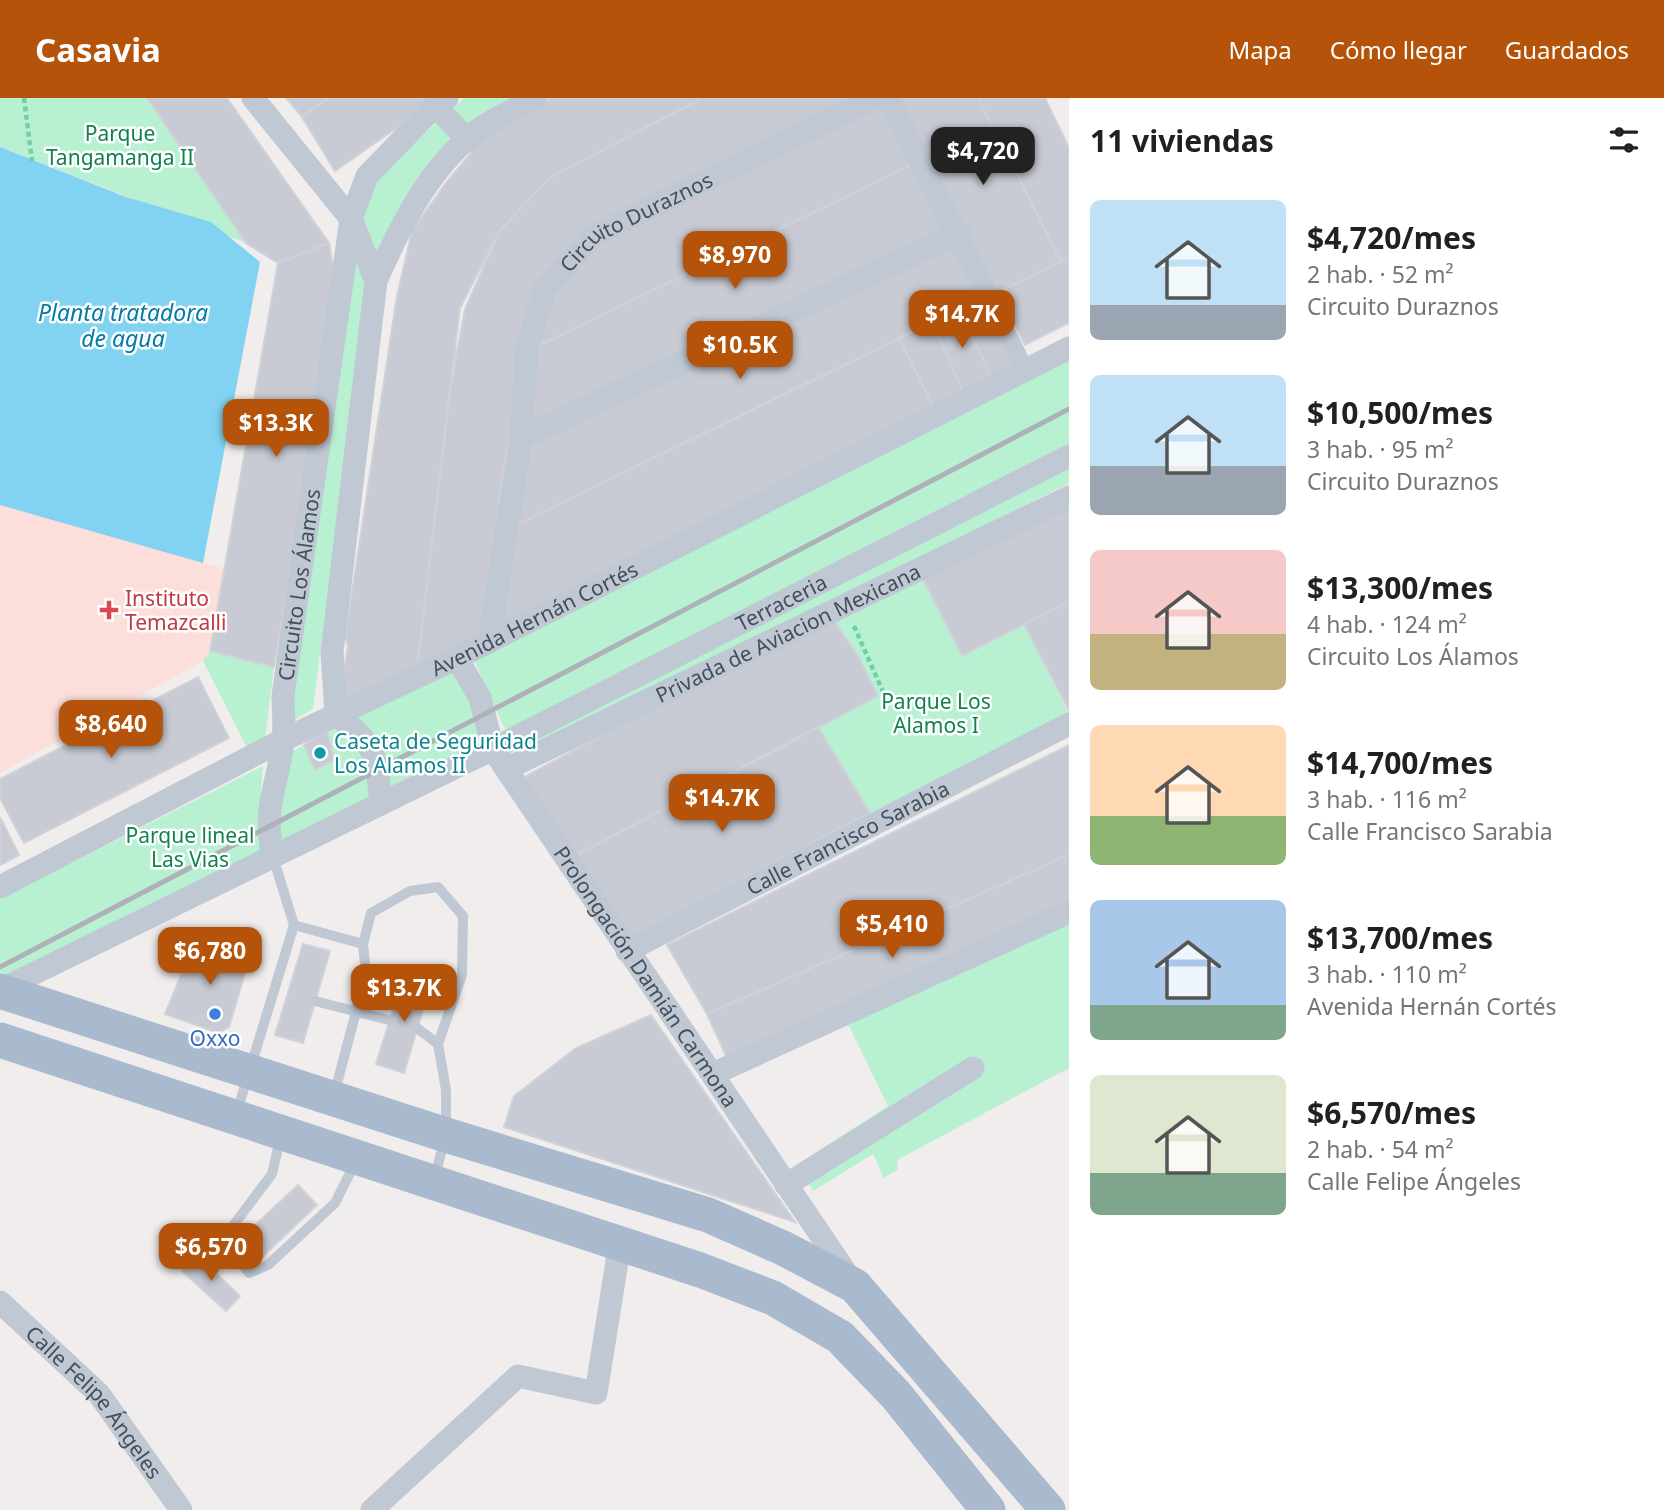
<!DOCTYPE html>
<html lang="es">
<meta charset="utf-8">
<style>
body{margin:0;font-family:"Noto Sans",sans-serif;background:#f6f6f6;color:#202124;height:100vh;display:flex;flex-direction:column;font-size:26px;white-space:nowrap}
*{box-sizing:border-box;margin:0}
p{font-size:23px;color:#757577}
.icon{flex:none;width:38px;height:38px;fill:none;stroke:currentColor;stroke-width:2;stroke-linecap:round;stroke-linejoin:round}
.map{position:relative;flex:1;overflow:hidden}
.panel{display:flex;flex-direction:column;background:#fff;width:595px}
.panel>*{flex:none}
.price{position:absolute;translate:-50% -60px;padding:0 16px;border-radius:14px;background:#b45309;color:#fff;font-size:23px;line-height:46px;filter:drop-shadow(0 2px 4px #0008)}
.price::after{content:'';position:absolute;left:50%;top:42px;width:21px;height:16px;margin-left:-10px;background:inherit;clip-path:polygon(0 0,100% 0,50% 100%)}
.price.active{background:#222;color:#fff}
ul{padding:0;list-style:none}
li{display:flex;align-items:center;gap:21px;height:175px;padding:0 21px}
li span{display:grid;place-items:center;flex:none;width:196px;height:140px;border-radius:10px;color:#555}
li>.icon{margin-inline-start:auto}
span .icon{width:84px;height:84px;fill:#fffc;stroke-width:1}
li b{font-size:30px}
h2{display:flex;justify-content:space-between;align-items:center;height:84px;padding:0 21px;font-size:30px}
header{display:flex;align-items:center;gap:42px;box-sizing:border-box;height:98px;padding:0 35px;background:#b45309;color:#fff}
header strong{font-size:33px}
nav{display:flex;gap:38px;margin-inline-start:auto;font-size:24px}
main{display:flex;flex:1;min-height:0}
.map>svg:first-child{display:block}
</style>
<header>
<strong>Casavia</strong>
<nav><a>Mapa</a><a>Cómo llegar</a><a>Guardados</a></nav>
</header>
<main>
<div class="map">
<svg width="1069" height="1412" viewBox="0 0 1069 1412">
<rect width="100%" height="100%" fill="#f0edec"/>
<!-- medical -->
<path fill="#fcdfda" d="M0 406 225 471 210 553 203 563 0 675Z"/>
<!-- green -->
<path fill="#b7f1d1" d="M0 0H147L246 145 0 49Z
M464 0H523L467 32 370 165 313 611 283 628 348 141 375 80Z
M1069 259V385L519 663 474 562Z
M923 481 1024 526 1069 617 870 715 818 629 878 597 859 559 829 516Z
M210 553 274 569 264 648 249 654 203 563Z
M458 567 492 650 280 749 281 659 304 647 315 671 335 662 327 633Z
M263 668 258 729 264 757 6 880 0 878V801Z
M1069 818V970L897 1062 898 1071 884 1080 873 1056 813 1093 796 1067 888 1008 846 922Z"/>
<!-- water -->
<path fill="#81d3f1" d="M0 49 126 99 211 124 260 164 203 465 0 407Z"/>
<!-- building -->
<path fill="#c8cbd3" stroke="#d0d2d9" stroke-width="2" d="M147 0H227L329 145 278 165 246 145Z
M286 0H328L302 19Z
M328 0H439L335 73 302 19Z
M551 0H702L549 80 499 134 460 210 417 570 338 609 348 548 345 540 397 198 412 133 448 82 494 28Z
M702 0H856L589 129 537 187 501 387 493 462 479 538 417 570 450 291 465 211 499 134 549 80Z
M899 0H978L1061 163 999 194Z
M978 0H1045L1069 50V159L1061 163Z
M881 6 913 66 536 249 552 197 601 145Z
M913 66 948 131 531 327 536 249Z
M329 145 337 191 274 569 210 553 278 165Z
M956 147 981 201 516 427 527 347Z
M1069 159V225L1025 247 999 194Z
M981 201 1017 266 992 280 959 211Z
M959 211 992 280 963 293 932 224Z
M932 224 963 293 933 308 899 240Z
M899 240 933 308 501 527 516 427Z
M1069 408V504L962 558 923 481Z
M1069 504V613L1024 526Z
M829 516 859 559 878 598 575 758 524 679Z
M198 579 229 640 24 745 0 700V681Z
M818 629 870 715 622 844 575 758Z
M327 633 335 662 315 672 304 647Z
M1069 647V757L707 916 667 847Z
M0 719 19 757 0 767Z
M1069 757V810L728 962 707 916Z
M303 846 330 853 303 945 275 937Z
M192 850 252 851 229 929 218 935 165 916Z
M404 877 431 885 404 975 376 966Z
M651 917 795 1124 504 1029 514 998 576 950Z
M298 1087 317 1107 258 1163 239 1142Z
M197 1157 240 1198 226 1213 182 1173Z"/>
<g fill="none" stroke-linecap="round" stroke-linejoin="round">
<!-- path -->
<path stroke="#6dd1a6" stroke-width="4.5" stroke-dasharray="5 3.5" stroke-linecap="butt" d="M24 0 32 63
M854 528 887 603"/>
<!-- service -->
<path stroke="#bfc8d3" stroke-width="10" d="M273 759 294 827
M363 846 371 815 410 793 438 789 463 818 462 877 438 946
M315 903 389 922
M417 930 438 946 446 992V1037L434 1081
M236 1017 294 827 363 846 366 876 334 997
M281 1037 272 1076 223 1141 249 1175 268 1167 335 1105 356 1063"/>
<!-- pedestrian -->
<path stroke="#bfc8d3" stroke-width="18" d="M991 203 1025 272"/>
<!-- minor -->
<g stroke="#bfc8d3" stroke-width="23">
<path d="M253 0 351 121 376 183"/>
<path d="M888 0 991 203"/>
<path d="M435 8 469 43"/>
<path d="M521 340 959 135"/>
<path id="s1" d="M489 544 521 340 527 247 545 191 593 138 874 0"/>
<path id="s2" d="M457 560 480 600 493 651 506 671 851 1182"/>
<path id="s3" d="M506 671 1069 399"/>
<path d="M381 706C376 657 377 647 336 617L332 554 376 183C401 126 433 61 487 26 502 17 519 9 535 0"/>
<path id="s4" d="M273 759C262 705 278 690 283 642 285 628 283 612 283 598L351 121 367 78 435 8 447 0"/>
<path id="s5" d="M0 789 283 642 457 560 1069 250"/>
<path id="s6" d="M627 853 1069 626"/>
<path id="s7" d="M0 892 493 651 1069 358"/>
<path d="M713 976 1069 814"/>
<path d="M786 1087 973 970"/>
<path id="s8" d="M0 1204 99 1296 181 1412"/>
<path d="M372 1412 518 1278 596 1295 620 1145"/>
</g>
<!-- primary -->
<path stroke="#aabace" stroke-width="35" d="M0 893 446 1037 708 1117 783 1150 855 1188 1048 1412
M0 942 700 1172 773 1200 840 1239 896 1297 988 1412"/>
<!-- rail -->
<path stroke="#aeb1b8" stroke-width="5" d="M0 869 1069 311"/>
</g>
<!-- markers -->
<path fill="#e0444e" stroke="#fff" stroke-width="2.5" d="M105.5 501.5h7v7h7v7h-7v7h-7v-7h-7v-7h7z"/>
<circle fill="#0f9aa8" stroke="#fff" stroke-width="2.5" cx="320" cy="655" r="7"/>
<circle fill="#3f7fe0" stroke="#fff" stroke-width="2.5" cx="215" cy="916" r="7"/>
<g text-anchor="middle" dominant-baseline="central" stroke-width="5" stroke-linejoin="round" paint-order="stroke">
<!-- park labels -->
<g font-size="21" fill="#11814f" stroke="#fff">
<text x="120" y="35">Parque<tspan x="120" dy="24">Tangamanga II</tspan></text>
<text x="936" y="603">Parque Los<tspan x="936" dy="24">Alamos I</tspan></text>
<text x="190" y="737">Parque lineal<tspan x="190" dy="24">Las Vias</tspan></text>
</g>
<!-- street labels -->
<g font-size="21" fill="#444f5b" stroke="#fff">
<text stroke="none"><textPath href="#s1" startOffset="474">Circuito Duraznos</textPath></text>
<text stroke="none"><textPath href="#s4" startOffset="275">Circuito Los Álamos</textPath></text>
<text stroke="none"><textPath href="#s7" startOffset="872">Terraceria</textPath></text>
<text stroke="none"><textPath href="#s5" startOffset="598">Avenida Hernán Cortés</textPath></text>
<text stroke="none"><textPath href="#s3" startOffset="313">Privada de Aviacion Mexicana</textPath></text>
<text stroke="none"><textPath href="#s6" startOffset="248">Calle Francisco Sarabia</textPath></text>
<text stroke="none"><textPath href="#s2" startOffset="373">Prolongación Damián Carmona</textPath></text>
<text stroke="none"><textPath href="#s8" startOffset="138">Calle Felipe Ángeles</textPath></text>
</g>
<!-- health labels -->
<g font-size="21" fill="#be3a42" stroke="#fff" text-anchor="start">
<text x="125" y="500">Instituto<tspan x="125" dy="24">Temazcalli</tspan></text>
</g>
<!-- culture labels -->
<g font-size="21" fill="#0d838f" stroke="#fff" text-anchor="start">
<text x="334" y="643">Caseta de Seguridad<tspan x="334" dy="24">Los Alamos II</tspan></text>
</g>
<!-- shop labels -->
<g font-size="21" fill="#366cbe" stroke="#fff">
<text x="215" y="940">Oxxo</text>
</g>
<!-- water labels -->
<g font-size="23" font-style="italic" fill="#047ba7" stroke="#fff">
<text x="123" y="214">Planta tratadora<tspan x="123" dy="26">de agua</tspan></text>
</g>
</g>
</svg>
<b class="price active" style="left:983px;top:89px">$4,720</b>
<b class="price" style="left:735px;top:193px">$8,970</b>
<b class="price" style="left:962px;top:252px">$14.7K</b>
<b class="price" style="left:740px;top:283px">$10.5K</b>
<b class="price" style="left:276px;top:361px">$13.3K</b>
<b class="price" style="left:111px;top:662px">$8,640</b>
<b class="price" style="left:722px;top:736px">$14.7K</b>
<b class="price" style="left:892px;top:862px">$5,410</b>
<b class="price" style="left:210px;top:889px">$6,780</b>
<b class="price" style="left:404px;top:926px">$13.7K</b>
<b class="price" style="left:211px;top:1185px">$6,570</b>
</div>
<section class="panel">
<h2>11 viviendas<svg class="icon" aria-label="filters" viewBox="0 0 24 24"><path d="M4 7h16M4 17h16"/><circle cx="9" cy="7" r="2"/><circle cx="15" cy="17" r="2"/></svg></h2>
<ul>
<li><span style="background:linear-gradient(#bfe0f5 75%,#9aa5b1 0)"><svg class="icon" aria-label="home" viewBox="0 0 24 24"><path d="M3 11l9-7 9 7M6 9v11h12V9"/></svg></span><div><b>$4,720/mes</b><p>2 hab. · 52 m²</p><p>Circuito Duraznos</p></div></li>
<li><span style="background:linear-gradient(#bfe0f5 65%,#9aa5b1 0)"><svg class="icon" aria-label="home" viewBox="0 0 24 24"><path d="M3 11l9-7 9 7M6 9v11h12V9"/></svg></span><div><b>$10,500/mes</b><p>3 hab. · 95 m²</p><p>Circuito Duraznos</p></div></li>
<li><span style="background:linear-gradient(#f6c9c9 60%,#c2b280 0)"><svg class="icon" aria-label="home" viewBox="0 0 24 24"><path d="M3 11l9-7 9 7M6 9v11h12V9"/></svg></span><div><b>$13,300/mes</b><p>4 hab. · 124 m²</p><p>Circuito Los Álamos</p></div></li>
<li><span style="background:linear-gradient(#ffd9b3 65%,#8fb573 0)"><svg class="icon" aria-label="home" viewBox="0 0 24 24"><path d="M3 11l9-7 9 7M6 9v11h12V9"/></svg></span><div><b>$14,700/mes</b><p>3 hab. · 116 m²</p><p>Calle Francisco Sarabia</p></div></li>
<li><span style="background:linear-gradient(#a9c7e8 75%,#7fa58c 0)"><svg class="icon" aria-label="home" viewBox="0 0 24 24"><path d="M3 11l9-7 9 7M6 9v11h12V9"/></svg></span><div><b>$13,700/mes</b><p>3 hab. · 110 m²</p><p>Avenida Hernán Cortés</p></div></li>
<li><span style="background:linear-gradient(#dfe7d0 70%,#7fa58c 0)"><svg class="icon" aria-label="home" viewBox="0 0 24 24"><path d="M3 11l9-7 9 7M6 9v11h12V9"/></svg></span><div><b>$6,570/mes</b><p>2 hab. · 54 m²</p><p>Calle Felipe Ángeles</p></div></li>
</ul>
</section>
</main>
